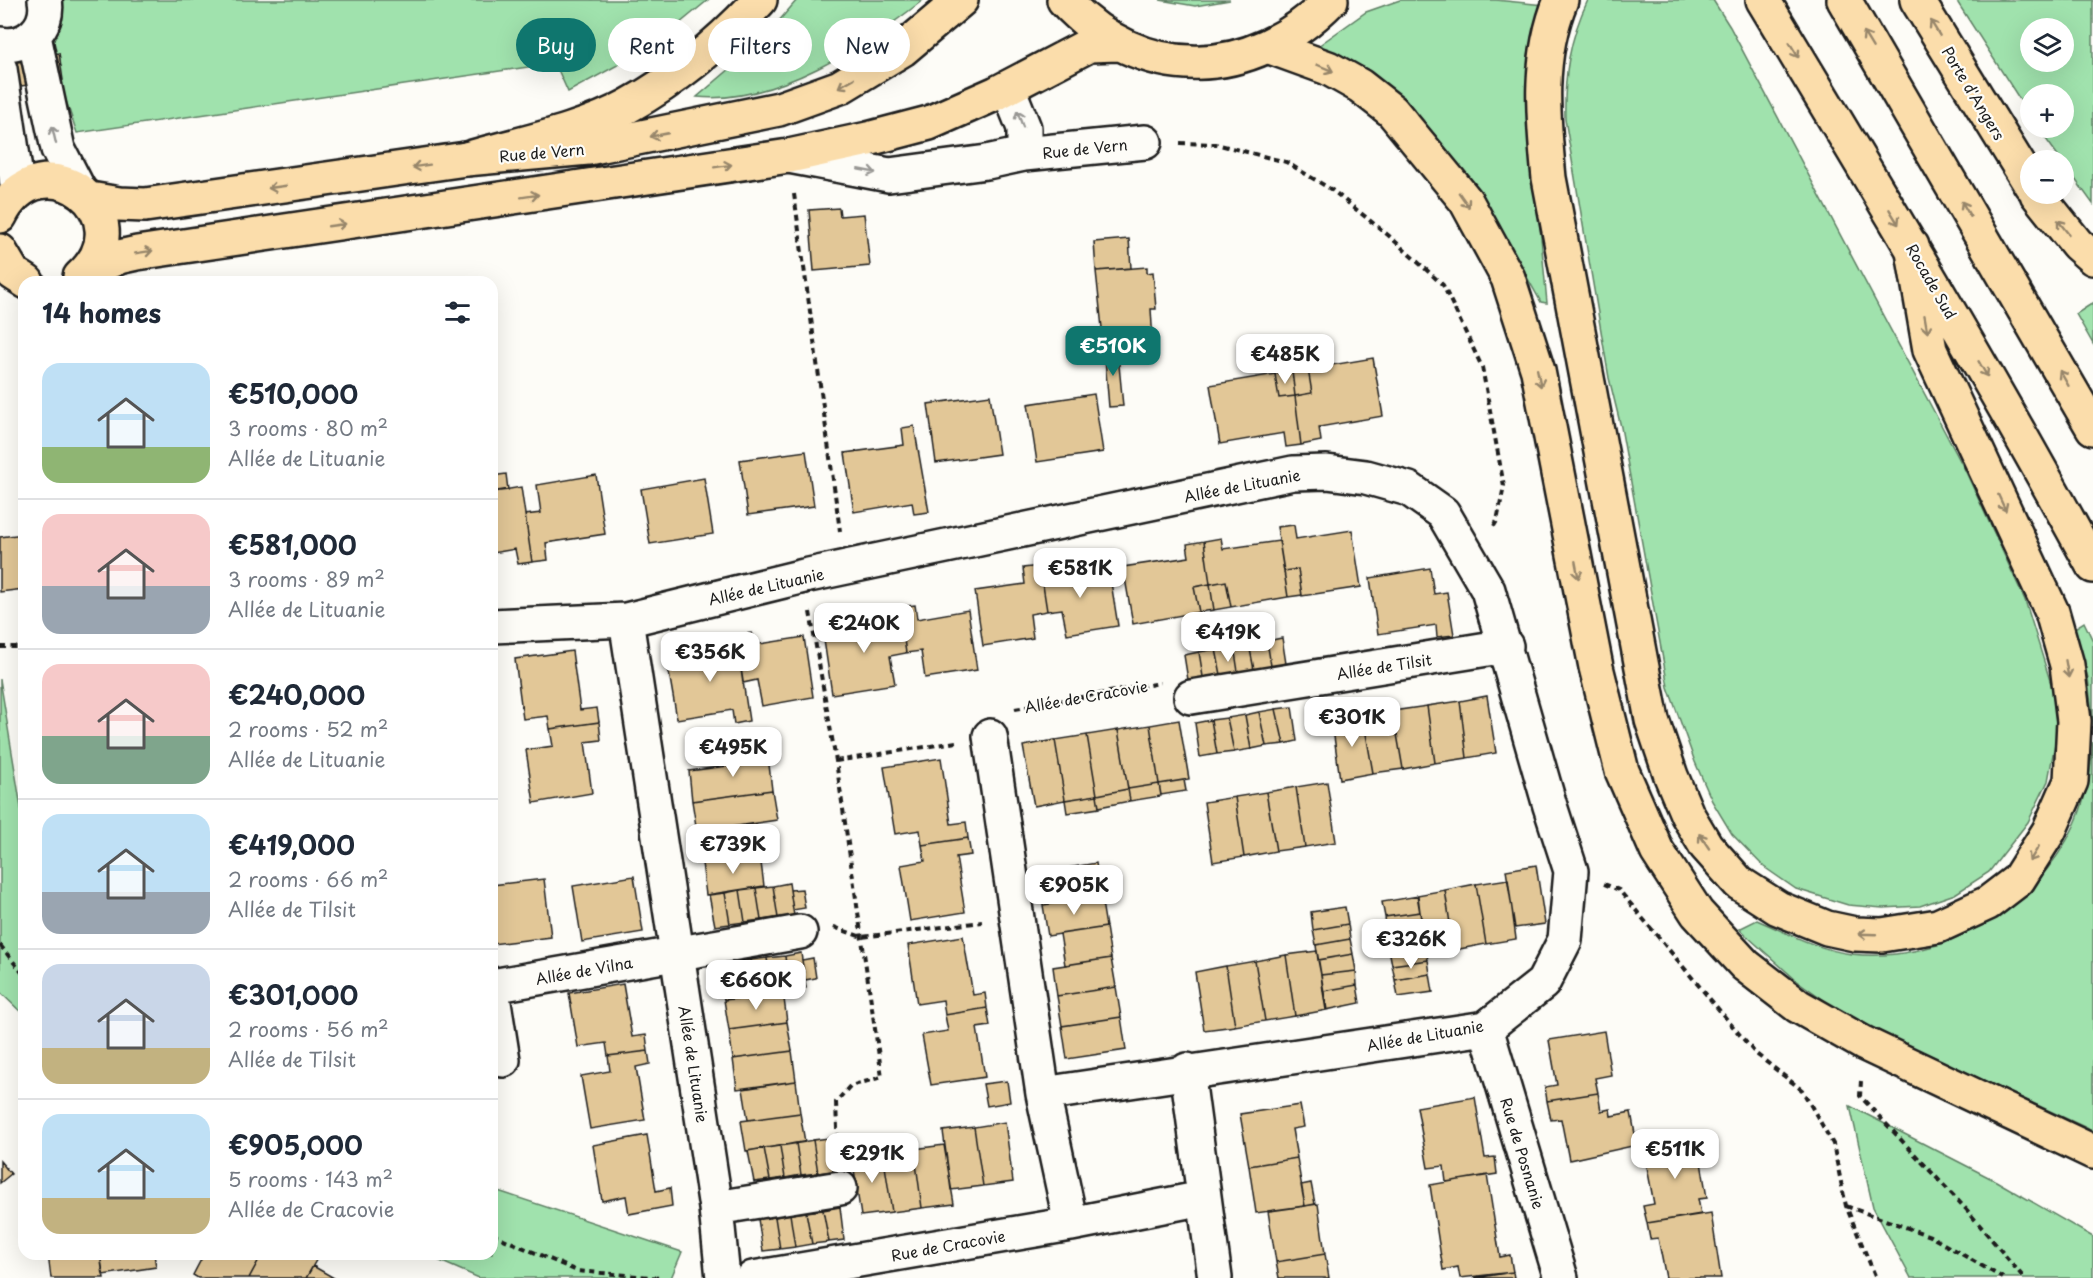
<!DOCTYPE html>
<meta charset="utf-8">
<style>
body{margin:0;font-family:"Playpen Sans",sans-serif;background:#f2f2f3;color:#1f2937;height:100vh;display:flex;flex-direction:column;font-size:22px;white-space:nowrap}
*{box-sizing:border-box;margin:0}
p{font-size:20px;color:#747a83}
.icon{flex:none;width:33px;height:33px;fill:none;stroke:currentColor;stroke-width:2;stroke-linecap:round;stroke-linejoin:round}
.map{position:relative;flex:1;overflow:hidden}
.side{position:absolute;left:18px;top:276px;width:480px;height:984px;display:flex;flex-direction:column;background:#fff;border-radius:18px;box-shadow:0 6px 24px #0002}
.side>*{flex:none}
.guide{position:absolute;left:516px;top:18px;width:570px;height:54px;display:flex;gap:12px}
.fabs{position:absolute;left:2020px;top:18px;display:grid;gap:12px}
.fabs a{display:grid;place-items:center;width:54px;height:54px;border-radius:50%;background:#fff;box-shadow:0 6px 24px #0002;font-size:30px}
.price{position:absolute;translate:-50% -51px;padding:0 14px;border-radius:12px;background:#fff;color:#222;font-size:20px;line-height:39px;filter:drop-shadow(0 2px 3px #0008)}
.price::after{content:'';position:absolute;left:50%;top:36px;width:18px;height:14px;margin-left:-9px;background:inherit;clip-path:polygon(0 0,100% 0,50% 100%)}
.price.on{background:#0f766e;color:#fff}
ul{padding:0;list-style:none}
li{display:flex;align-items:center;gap:18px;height:150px;padding:0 24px}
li+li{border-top:2px solid #e0e1e3}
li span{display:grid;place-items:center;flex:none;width:168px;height:120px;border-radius:18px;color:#555}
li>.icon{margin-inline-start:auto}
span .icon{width:72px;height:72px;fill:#fffc;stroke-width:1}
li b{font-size:26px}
h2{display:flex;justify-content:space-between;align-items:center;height:72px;padding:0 24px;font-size:26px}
.chip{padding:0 21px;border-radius:27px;background:#fff;box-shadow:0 6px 24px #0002;font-size:21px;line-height:54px}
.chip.on{background:#0f766e;color:#fff}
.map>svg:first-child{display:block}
</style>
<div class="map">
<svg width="2093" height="1278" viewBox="0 0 2093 1278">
<rect width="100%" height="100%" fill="#fdfcf7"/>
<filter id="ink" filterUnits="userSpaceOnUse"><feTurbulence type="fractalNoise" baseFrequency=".0167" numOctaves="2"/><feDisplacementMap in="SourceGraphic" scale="12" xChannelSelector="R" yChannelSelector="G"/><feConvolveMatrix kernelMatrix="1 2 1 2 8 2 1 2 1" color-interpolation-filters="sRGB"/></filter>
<g filter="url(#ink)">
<!-- green -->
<path fill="#a0e2ad" stroke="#5e7f64" stroke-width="1.5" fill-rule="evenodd" d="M63 0H708L651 47 568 92 555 63 77 133 59 80 62 79 59 53 55 54 54 40 63 19Z
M797 0H923C865 46 774 105 697 97L758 45Z
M1160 0H1230L1195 6Z
M1400 0H1496L1544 5 1537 194 1547 303 1541 302 1477 189 1436 136 1392 89 1367 69 1318 46 1366 12Z
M1588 0H1713L1730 27 1965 470 2025 600 2056 700V738L2048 781 2028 822 1989 872 1955 894 1920 906 1883 908 1848 905 1796 889 1764 867 1732 834 1712 801 1695 762 1668 687 1621 427 1609 378 1565 119C1564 75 1569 40 1588 0Z
M1956 0H2093V204L2038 128H2064V94H2031V117ZM2031 28H2064V62H2031Z
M2093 303V344L2076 314Z
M2084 622 2093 641V724L2088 678 2073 629Z
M0 679 24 826V1015L0 992Z
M2093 742V1131L1891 1037 1834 1007 1796 980 1739 929 1757 920C1787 933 1819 950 1851 954 1941 965 2037 907 2074 826 2086 800 2091 771 2093 742Z
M1850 1106 1996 1181 2093 1237V1278H1911L1873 1207Z
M492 1189 682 1252 671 1278H479L424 1254H492Z"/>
<!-- building -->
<path fill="#e2c797" stroke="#1c1c1c" stroke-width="1.5" d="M59 53 63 80 0 89V63Z
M839 208 840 216 864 214 870 266 814 271 809 210Z
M1129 239 1131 268 1096 271 1094 242Z
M1147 267V273L1153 272 1156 309H1151L1153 342 1104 347 1096 271Z
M1117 345 1123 406 1109 407 1104 347Z
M1373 358 1383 416 1319 427 1321 441 1301 445 1295 396 1312 393 1308 369Z
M1308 369 1312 393 1295 396 1292 371Z
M1292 371 1295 396 1279 398 1275 374Z
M1275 374 1279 398 1295 396 1301 445 1286 447 1284 433 1220 444 1210 385Z
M1094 394 1103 452 1037 462 1028 404Z
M990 395 999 454 936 463 928 404Z
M914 426 929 512 914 514 912 502 854 512 845 453 904 445 902 428Z
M806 451 814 506 748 515 740 460Z
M506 474 508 490 492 492V476Z
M596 475 605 534 546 543 548 560 532 562 525 515 541 513 537 485Z
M704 478 713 534 650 544 641 489Z
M521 487 532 562 518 564 515 549 492 553V492Z
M1294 525 1296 539 1352 530 1361 587 1302 596 1298 569 1284 571 1277 527Z
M24 534V589L0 592V537Z
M1221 538 1223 549 1279 541 1288 597 1231 607 1226 581 1210 584 1204 541Z
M1204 541 1210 584 1194 587 1199 612 1133 624 1123 567 1189 557 1187 544Z
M1057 563 1059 577 1109 570 1118 626 1067 634 1062 609 1047 611 1040 566Z
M1040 566 1047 611 1030 614 1033 638 983 646 975 591 1025 584 1023 568Z
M1430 568 1434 594 1447 592 1454 635 1437 637 1436 625 1378 634 1370 578Z
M1298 569 1302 595 1288 597 1284 571Z
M1226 581 1231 607 1214 610 1210 584Z
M1210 584 1214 610 1199 612 1194 587Z
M915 605 917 619 968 610 977 670 925 678 921 651 906 653 899 607Z
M899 607 906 653 890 656 895 684 832 694 823 633 886 623 883 610Z
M752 633 754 645 804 637 813 697 762 706 757 680 743 683 736 635Z
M736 635 749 721 734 724 732 710 677 719 667 661 719 652 718 638Z
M1282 638 1287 670 1272 672 1267 641Z
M1267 641 1272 672 1255 675 1249 644Z
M1249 644 1255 675 1239 678 1234 646Z
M1234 646 1239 678 1222 680 1216 649Z
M1216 649 1222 680 1204 683 1199 652Z
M572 651 580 710 597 708 599 722 550 729 548 716 523 719 515 659Z
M1199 652 1204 683 1189 686 1184 655Z
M1487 696 1496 753 1467 758 1460 701Z
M1460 701 1467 758 1435 763 1427 706Z
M1427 706 1435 763 1403 769 1393 711Z
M1292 707 1297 741 1284 744 1276 709Z
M1276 709 1284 744 1266 746 1259 712Z
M1393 711 1403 769 1373 773 1363 717Z
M1259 712 1266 746 1251 749 1245 715Z
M1245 715 1251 749 1234 752 1227 718Z
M1363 717 1373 773 1340 779 1332 722Z
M1227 718 1234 752 1217 754 1211 720Z
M1179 720 1189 779 1159 784 1150 725Z
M1211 720 1217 754 1200 757 1195 723Z
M599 722 601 740 585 742 592 793 534 803 526 750 553 746 550 729Z
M1150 725 1159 784 1128 789 1118 730Z
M1118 730 1128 789 1097 795 1087 735Z
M1087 735 1097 795 1065 800 1055 740Z
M1055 740 1065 800 1034 806 1023 746Z
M767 748 772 790 692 801 689 771 742 764 741 752Z
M941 758 951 824 966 822 968 838 922 845 920 830 895 834 884 767Z
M1184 780 1186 791 1161 795 1159 784Z
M1327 782 1336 842 1305 847 1296 787Z
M1159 784 1161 796 1130 801 1128 789Z
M1296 787 1305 847 1276 851 1266 792Z
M1128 789 1130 801 1099 807 1097 795Z
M772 790 777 820 697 832 692 801Z
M1266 792 1276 851 1244 857 1235 797Z
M1097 795 1099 808 1067 813 1065 800Z
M1235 797 1244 857 1213 862 1204 802Z
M756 824 760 855 702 863 697 832Z
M968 838 971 855 956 857 965 912 910 921 901 865 925 861 922 845Z
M760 855 764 886 706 895 702 863Z
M1096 863 1101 896 1043 905 1038 873Z
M1536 865 1545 924 1515 928 1506 870Z
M634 876 643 932 582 942 573 886Z
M544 879 551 937 492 944V885Z
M1508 879 1516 939 1486 944 1476 884Z
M789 883 794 916 778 918 773 886Z
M1476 884 1486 944 1454 950 1445 890Z
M773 886 778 918 761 920 756 888Z
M756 888 761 920 745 922 740 890Z
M802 889 805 908 793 910 790 890Z
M740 890 745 922 730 924 725 893Z
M1445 890 1454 950 1427 954 1417 895Z
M725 893 730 924 715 926 709 895Z
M1101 896 1106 927 1048 936 1043 905Z
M1418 896 1420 912 1385 917 1382 902Z
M1345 907 1348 924 1313 930 1311 912Z
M1420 912 1423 928 1387 933 1385 917Z
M1348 924 1350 939 1316 945 1313 930Z
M1106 927 1111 958 1065 965 1060 934Z
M1423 928 1425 944 1389 949 1387 933Z
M963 936 973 995 985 993 987 1008 945 1015 943 1000 917 1004 908 945Z
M1350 939 1353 954 1318 960 1316 945Z
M1425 944 1428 960 1392 965 1389 949Z
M1317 951 1327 1010 1295 1016 1286 955Z
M801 953 806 988 789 991 785 956Z
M1353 954 1356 971 1321 975 1318 960Z
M1286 955 1295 1016 1265 1021 1255 961Z
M785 956 789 991 772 993 767 958Z
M767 958 772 993 756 995 751 960Z
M813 958 816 978 805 980 802 960Z
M1111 958 1116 987 1057 996 1053 967Z
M751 960 756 995 741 998 735 963Z
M1428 960 1430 974 1395 980 1392 965Z
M1255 961 1265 1021 1235 1026 1226 966Z
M735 963 741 998 724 1000 720 965Z
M1226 966 1235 1026 1204 1030 1195 972Z
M1356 971 1357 985 1323 991 1321 975Z
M1430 974 1433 992 1398 997 1395 980Z
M623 984 632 1037 646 1035 648 1051 608 1056 606 1043 578 1047 569 993Z
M1357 985 1360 1003 1326 1010 1323 991Z
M1116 987 1121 1017 1062 1026 1057 996Z
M783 991 787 1022 729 1030 724 1000Z
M987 1008 990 1026 977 1028 985 1077 931 1085 922 1035 948 1031 945 1015Z
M1121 1017 1126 1050 1067 1059 1062 1026Z
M787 1022 792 1051 733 1059 729 1030Z
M1604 1031 1611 1075 1595 1078 1598 1093 1547 1101 1545 1087 1557 1085 1549 1040Z
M648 1051 650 1064 636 1067 645 1120 590 1129 581 1076 610 1071 608 1056Z
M792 1051 796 1081 737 1089 733 1059Z
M796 1081 800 1113 748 1120 743 1089Z
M1007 1081 1010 1102 987 1106 983 1084Z
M1598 1093 1601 1111 1610 1109 1611 1116 1631 1112 1637 1145 1569 1160 1561 1119 1551 1120 1547 1101Z
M1475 1097 1485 1158 1495 1157 1497 1174 1446 1182 1444 1166 1428 1168 1417 1107Z
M1300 1105 1304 1127 1292 1129 1297 1158 1249 1166 1240 1114Z
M800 1113 805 1142 746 1151 741 1121Z
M1005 1122 1013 1182 983 1186 974 1127Z
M974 1127 983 1186 951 1190 943 1131Z
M647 1135 656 1191 670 1188 672 1206 629 1214 626 1196 602 1201 593 1145Z
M829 1138 834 1171 818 1173 813 1140Z
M1697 1138 1707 1198 1698 1199 1701 1214 1647 1223 1643 1206 1654 1204 1643 1146Z
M813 1140 818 1173 801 1175 796 1143Z
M796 1143 801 1175 785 1178 780 1146Z
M944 1145 954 1204 922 1208 914 1149Z
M780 1146 785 1178 770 1180 764 1148Z
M764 1148 770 1180 754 1182 748 1151Z
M914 1149 922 1208 892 1212 883 1153Z
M883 1153 892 1212 861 1216 852 1157Z
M1297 1158 1305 1206 1256 1213 1249 1166Z
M0 1161 11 1174 0 1183Z
M1487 1175 1500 1257 1510 1255 1513 1272 1460 1278 1458 1267 1443 1270 1430 1185Z
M1311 1183 1315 1204 1305 1206 1301 1185Z
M1318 1204 1325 1254 1276 1262 1268 1211Z
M840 1207 844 1240 829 1242 823 1210Z
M823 1210 829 1242 812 1244 806 1212Z
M806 1212 812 1244 795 1247 790 1214Z
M1711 1213 1721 1278H1666L1658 1238 1650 1239 1647 1223Z
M790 1214 795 1247 780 1249 775 1217Z
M775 1217 780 1249 763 1251 758 1219Z
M48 1254H100L104 1278H51Z
M100 1254H154L156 1267 103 1275Z
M204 1254H262L249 1278H198L193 1275Z
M262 1254H316L319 1255 306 1278H249Z
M1325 1254 1329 1278H1279L1276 1262Z
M313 1266 334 1278H306Z
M1513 1272 1514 1278H1475Z"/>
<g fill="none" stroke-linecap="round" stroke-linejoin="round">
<!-- minor casing -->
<g stroke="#1c1c1c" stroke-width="38">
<path id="minor" d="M34 36 58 149 78 188
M0 44C27 49 50 27 45 0
M0 69 18 191
M1024 154 1145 142
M789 156 889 175 987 162 1024 154V128L1008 88
M626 620 716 1208 723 1278
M492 626 626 620 804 576 1293 473 1327 472 1366 477 1409 489 1443 513 1488 590 1550 806 1571 871 1565 940 1543 983 1486 1028 1043 1094 1071 1224
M1191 697 1506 646
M990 736 1043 1094
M492 986 800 932
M492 990 503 1060
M1486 1028 1561 1278
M1187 1070 1215 1278
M716 1208 840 1188
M753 1278 1071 1224 1203 1198"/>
</g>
<!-- major casing -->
<g stroke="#1c1c1c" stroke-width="38">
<path id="major" d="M1064 0C1143 85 1251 81 1331 0
M90 199 119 204 145 205 466 159 588 148 779 109 840 87 903 49 961 0
M0 216C42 133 148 216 80 277
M0 251 13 273 27 282
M89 270 119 257 137 253 789 156 868 139 929 123 997 93 1089 45 1118 44"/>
</g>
<!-- highway casing -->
<g stroke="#1c1c1c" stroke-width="38">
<path id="highway" d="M1561 0C1537 58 1543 117 1549 178L1652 720 1671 776 1687 814 1706 846 1739 883 1778 908 1827 928 1855 934 1882 935 1938 926 1988 903 2018 880 2049 831 2071 781 2074 721 2067 665 2052 612 1930 350 1912 246
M1763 0C1876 187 1989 374 2093 566
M1844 0 2093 428
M1917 0 2031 185
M1270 47 1328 68 1360 86 1392 111 1466 201 1508 278 1538 371 1596 667 1622 771 1657 851 1697 913 1745 965 1798 1006 1863 1043 2093 1152
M466 159C517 144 581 132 628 106 677 79 722 41 760 0
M2037 194 2077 244 2093 258"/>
</g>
<!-- path -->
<path stroke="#1c1c1c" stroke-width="4" stroke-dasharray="6 4.5" stroke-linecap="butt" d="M1180 143 1216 144 1286 162 1332 190 1388 235 1443 285 1482 367 1504 486 1497 521 1494 526
M794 194 840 531
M810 612 836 761 882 1077 850 1086 836 1102 838 1154
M0 647H24
M1015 709 1160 683
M836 761 956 742
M1604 884 1619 890 1755 1053 1802 1090 1833 1144 1846 1206 1876 1278
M834 927 862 937 982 922
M0 945 24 975
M1861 1081 1860 1096 1966 1209 2024 1278
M1846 1206 1930 1236 2003 1278
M492 1234 577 1271 662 1278"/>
<!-- minor -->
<use href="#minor" stroke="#fdfcf7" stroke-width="33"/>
<!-- major -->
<use href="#major" stroke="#fbddab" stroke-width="33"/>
<!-- highway -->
<use href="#highway" stroke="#fbddab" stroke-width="33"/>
</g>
<!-- one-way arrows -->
<defs><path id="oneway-shaft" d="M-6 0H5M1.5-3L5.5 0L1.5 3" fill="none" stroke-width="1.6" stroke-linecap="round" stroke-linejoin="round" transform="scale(1.5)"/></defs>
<g stroke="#97866b">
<use href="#oneway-shaft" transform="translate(1935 28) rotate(-121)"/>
<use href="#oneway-shaft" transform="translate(1868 40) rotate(-121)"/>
<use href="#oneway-shaft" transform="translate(1794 50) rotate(59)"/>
<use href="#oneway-shaft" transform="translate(1325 68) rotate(23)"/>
<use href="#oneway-shaft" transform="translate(846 83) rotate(150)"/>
<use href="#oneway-shaft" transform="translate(659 135) rotate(169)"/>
<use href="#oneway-shaft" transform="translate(421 166) rotate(171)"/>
<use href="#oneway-shaft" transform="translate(723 166) rotate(-9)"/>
<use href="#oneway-shaft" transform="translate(277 187) rotate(172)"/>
<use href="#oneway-shaft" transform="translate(530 196) rotate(-9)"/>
<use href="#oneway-shaft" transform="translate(1464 200) rotate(55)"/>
<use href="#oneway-shaft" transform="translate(1966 209) rotate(-120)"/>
<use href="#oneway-shaft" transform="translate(1894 217) rotate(59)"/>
<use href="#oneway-shaft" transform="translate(337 225) rotate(-8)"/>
<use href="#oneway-shaft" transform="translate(2063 227) rotate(-128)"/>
<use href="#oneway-shaft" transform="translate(144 252) rotate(-9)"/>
<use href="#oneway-shaft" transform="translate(1926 324) rotate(80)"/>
<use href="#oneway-shaft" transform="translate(1983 369) rotate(60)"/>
<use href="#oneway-shaft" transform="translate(1539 378) rotate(78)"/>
<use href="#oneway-shaft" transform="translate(2064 378) rotate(-120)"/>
<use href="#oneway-shaft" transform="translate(2002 503) rotate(65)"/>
<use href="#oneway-shaft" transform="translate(1577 570) rotate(79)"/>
<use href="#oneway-shaft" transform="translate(2067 669) rotate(80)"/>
<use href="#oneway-shaft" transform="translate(1704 841) rotate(-124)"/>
<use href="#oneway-shaft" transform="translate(2034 854) rotate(122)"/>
<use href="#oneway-shaft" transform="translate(1867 934) rotate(-178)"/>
</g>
<g stroke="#989794">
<use href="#oneway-shaft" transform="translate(1020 119) rotate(-110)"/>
<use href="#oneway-shaft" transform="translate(54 135) rotate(-103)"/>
<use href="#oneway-shaft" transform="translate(867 171) rotate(11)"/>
</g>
</g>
<g text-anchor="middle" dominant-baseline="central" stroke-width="4.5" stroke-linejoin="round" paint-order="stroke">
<!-- street labels -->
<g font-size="15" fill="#1c1c1c" stroke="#fdfcf7">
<text transform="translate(1974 93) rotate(59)">Porte d'Angers</text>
<text transform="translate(1085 148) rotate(-6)">Rue de Vern</text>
<text transform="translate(542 152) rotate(-5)">Rue de Vern</text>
<text transform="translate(1932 281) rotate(60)">Rocade Sud</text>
<text transform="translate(1242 485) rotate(-11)">Allée de Lituanie</text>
<text transform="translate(766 586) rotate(-13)">Allée de Lituanie</text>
<text transform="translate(1384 666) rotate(-9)">Allée de Tilsit</text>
<text transform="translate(1086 696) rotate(-10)">Allée de Cracovie</text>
<text transform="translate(584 970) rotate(-10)">Allée de Vilna</text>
<text transform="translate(1425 1035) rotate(-10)">Allée de Lituanie</text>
<text transform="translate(694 1064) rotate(81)">Allée de Lituanie</text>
<text transform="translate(1523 1153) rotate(73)">Rue de Posnanie</text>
<text transform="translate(948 1245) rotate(-10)">Rue de Cracovie</text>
</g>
</g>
</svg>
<div class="fabs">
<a><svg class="icon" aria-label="layers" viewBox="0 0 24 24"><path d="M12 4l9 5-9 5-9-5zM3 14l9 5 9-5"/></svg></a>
<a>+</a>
<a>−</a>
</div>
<b class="price on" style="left:1113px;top:377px">€510K</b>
<b class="price" style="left:1285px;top:385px">€485K</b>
<b class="price" style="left:1080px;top:599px">€581K</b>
<b class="price" style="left:864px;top:654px">€240K</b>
<b class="price" style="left:1228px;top:663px">€419K</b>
<b class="price" style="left:710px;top:683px">€356K</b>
<b class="price" style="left:1352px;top:748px">€301K</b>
<b class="price" style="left:733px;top:778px">€495K</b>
<b class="price" style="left:733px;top:875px">€739K</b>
<b class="price" style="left:1074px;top:916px">€905K</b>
<b class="price" style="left:1411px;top:970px">€326K</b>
<b class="price" style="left:756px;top:1011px">€660K</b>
<b class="price" style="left:1675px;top:1180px">€511K</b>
<b class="price" style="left:872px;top:1184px">€291K</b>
<div class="guide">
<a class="chip on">Buy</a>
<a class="chip">Rent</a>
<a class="chip">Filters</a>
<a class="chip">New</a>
</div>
<section class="side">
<h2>14 homes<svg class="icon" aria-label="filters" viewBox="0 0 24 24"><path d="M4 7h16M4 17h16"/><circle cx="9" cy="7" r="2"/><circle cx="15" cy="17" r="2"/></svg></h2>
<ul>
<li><span style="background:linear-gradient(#bfe0f5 70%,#8fb573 0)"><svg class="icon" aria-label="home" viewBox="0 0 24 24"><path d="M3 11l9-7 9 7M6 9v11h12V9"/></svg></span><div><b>€510,000</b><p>3 rooms · 80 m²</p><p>Allée de Lituanie</p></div></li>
<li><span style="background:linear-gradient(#f6c9c9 60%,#9aa5b1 0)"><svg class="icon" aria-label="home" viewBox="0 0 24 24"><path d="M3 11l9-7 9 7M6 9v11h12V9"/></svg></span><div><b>€581,000</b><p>3 rooms · 89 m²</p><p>Allée de Lituanie</p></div></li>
<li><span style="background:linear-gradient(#f6c9c9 60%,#7fa58c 0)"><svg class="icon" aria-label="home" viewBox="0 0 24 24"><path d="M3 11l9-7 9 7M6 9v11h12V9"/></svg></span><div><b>€240,000</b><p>2 rooms · 52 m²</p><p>Allée de Lituanie</p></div></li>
<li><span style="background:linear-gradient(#bfe0f5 65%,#9aa5b1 0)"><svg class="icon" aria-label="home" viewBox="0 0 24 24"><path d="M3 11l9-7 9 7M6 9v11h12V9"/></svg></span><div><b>€419,000</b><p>2 rooms · 66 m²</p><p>Allée de Tilsit</p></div></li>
<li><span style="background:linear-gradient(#c9d6e8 70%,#c2b280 0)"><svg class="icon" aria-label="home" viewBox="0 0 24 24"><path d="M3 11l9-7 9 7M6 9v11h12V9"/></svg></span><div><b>€301,000</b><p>2 rooms · 56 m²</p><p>Allée de Tilsit</p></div></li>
<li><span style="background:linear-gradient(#bfe0f5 70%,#c2b280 0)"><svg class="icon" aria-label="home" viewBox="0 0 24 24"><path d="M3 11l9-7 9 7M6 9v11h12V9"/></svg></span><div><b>€905,000</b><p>5 rooms · 143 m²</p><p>Allée de Cracovie</p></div></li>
</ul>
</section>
</div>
